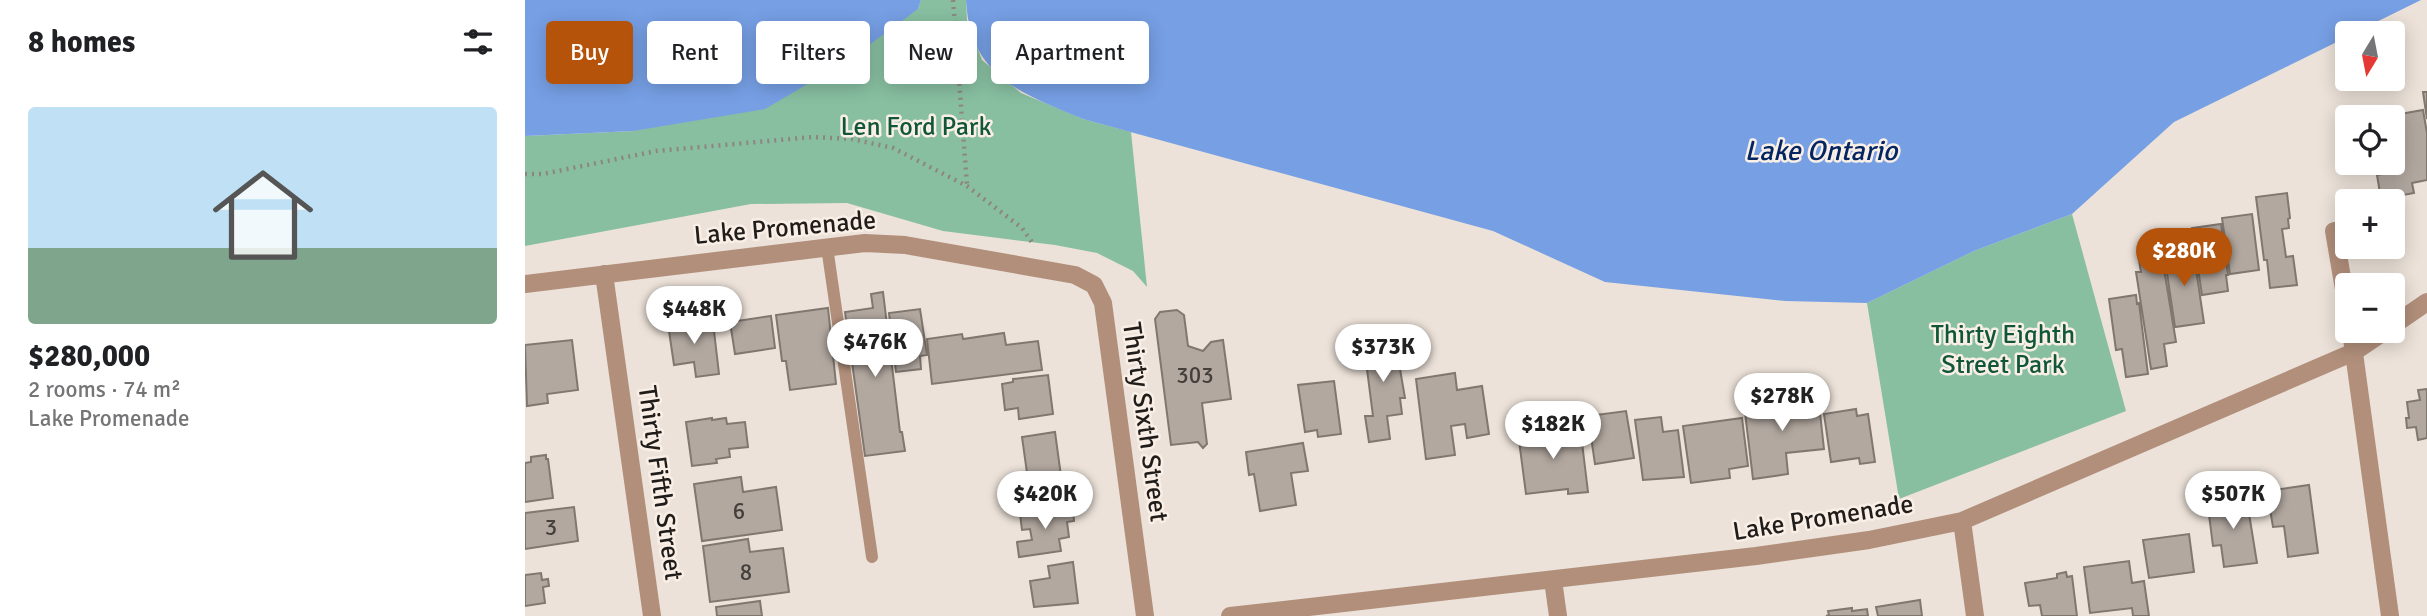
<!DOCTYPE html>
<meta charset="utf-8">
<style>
body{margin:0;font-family:Signika,sans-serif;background:#f2f2f2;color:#202124;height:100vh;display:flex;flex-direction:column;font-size:26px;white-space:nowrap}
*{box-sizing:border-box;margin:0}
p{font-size:23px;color:#757577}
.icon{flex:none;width:38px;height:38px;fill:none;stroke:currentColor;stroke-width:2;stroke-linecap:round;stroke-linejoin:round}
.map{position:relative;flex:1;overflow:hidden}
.drawer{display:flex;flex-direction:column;background:#fff;width:525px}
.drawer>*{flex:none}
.hud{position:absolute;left:21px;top:21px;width:665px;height:63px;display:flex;gap:14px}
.needle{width:46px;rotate:190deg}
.fabs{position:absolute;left:1810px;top:21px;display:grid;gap:14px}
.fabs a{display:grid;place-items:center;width:70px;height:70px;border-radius:7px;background:#fff;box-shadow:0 4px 18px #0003;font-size:35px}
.price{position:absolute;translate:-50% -60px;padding:0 16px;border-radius:24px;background:#fff;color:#222;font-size:23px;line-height:46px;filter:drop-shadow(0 2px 4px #0008)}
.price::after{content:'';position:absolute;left:50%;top:42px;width:21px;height:16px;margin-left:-10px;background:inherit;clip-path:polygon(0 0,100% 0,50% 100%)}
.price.active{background:#b45309;color:#fff}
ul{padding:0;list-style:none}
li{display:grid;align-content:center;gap:14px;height:371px;padding:0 28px}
li span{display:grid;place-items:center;height:217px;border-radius:7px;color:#555}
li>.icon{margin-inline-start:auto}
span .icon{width:126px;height:126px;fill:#fffc;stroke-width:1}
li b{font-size:30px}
h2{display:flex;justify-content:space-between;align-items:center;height:84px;padding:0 28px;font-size:30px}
.chip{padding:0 24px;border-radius:7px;background:#fff;box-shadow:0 4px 18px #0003;font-size:24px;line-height:63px}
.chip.active{background:#b45309;color:#fff}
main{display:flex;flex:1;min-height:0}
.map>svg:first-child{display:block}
</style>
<main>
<section class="drawer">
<h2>8 homes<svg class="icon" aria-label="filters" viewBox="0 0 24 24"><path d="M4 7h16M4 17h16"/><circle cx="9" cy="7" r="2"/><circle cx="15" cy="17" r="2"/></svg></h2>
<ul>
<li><span style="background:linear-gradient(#bfe0f5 65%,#7fa58c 0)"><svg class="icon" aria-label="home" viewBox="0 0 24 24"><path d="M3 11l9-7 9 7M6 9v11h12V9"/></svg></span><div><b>$280,000</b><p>2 rooms · 74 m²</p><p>Lake Promenade</p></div></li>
</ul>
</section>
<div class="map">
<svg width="1902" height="616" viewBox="0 0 1902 616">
<rect width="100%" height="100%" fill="#ece2d9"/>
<!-- park -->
<path fill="#88bfa1" d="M396 0H441L442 20 457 60 496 93 558 119 606 132 622 287 608 271 572 253 530 245 418 231 322 203 226 204 0 246V136L108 131 393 9Z
M1547 214 1601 411 1374 499 1342 303 1449 251Z"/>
<!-- water -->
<path fill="#769fe4" d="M0 0H396L393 9 325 59 240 109 108 131 0 136Z
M441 0H1896L1829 33H1822V37L1649 122 1547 214 1449 251 1342 303 1260 301 1080 282 968 231 558 119C496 93 445 77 441 0Z"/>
<!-- building -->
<path fill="#b2a8a0" stroke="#80776f" stroke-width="2" d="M1898 92H1902V119Z
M1898 110 1902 133V180L1887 183 1889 193 1856 199 1852 175 1871 172 1867 147 1869 115Z
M1762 193 1765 218 1763 219 1764 228 1757 229 1761 257 1768 256 1772 285 1745 288 1742 260H1739L1731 197Z
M1727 214 1734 270 1705 274 1697 218Z
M1696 224 1703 275H1701L1703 291 1677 295 1667 228Z
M1668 249 1679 323 1650 327 1639 253Z
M1632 251 1635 269H1639L1651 342 1639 344 1642 366 1626 369 1611 272H1616L1613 254Z
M358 292 375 432H377L380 451 340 456 320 312 348 308 346 294Z
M1611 295 1612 304 1614 303 1623 374 1601 377 1597 349 1591 350 1584 299Z
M303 308 311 384 265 390 261 361H257L251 315Z
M395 309 402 355 395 356 396 369 371 372 364 313Z
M652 310 659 315 663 346 678 351 686 342 698 340 706 399 677 403 682 444 678 448 673 442 646 445 630 319 635 312Z
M246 316 250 348 210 354 205 322Z
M168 317 181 323 182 331H189L194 374 171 377 169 362 149 365 144 331 154 319Z
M479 333 481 345 513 341 517 370 407 384 402 339 437 334 438 339Z
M869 334 880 398H875L877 414 862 416 865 439 844 442 840 416H848L838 338Z
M47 340 53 390 22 394 23 403 2 406 0 345Z
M930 373 932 390 957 386 964 434 942 438 940 424 926 426 930 455 901 459 891 379Z
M523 375 528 414 494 419 493 408 480 410 477 384 488 382V379Z
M809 381 816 434 793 437 792 430 780 432 773 385Z
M1902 389V438L1893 440 1891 427 1882 428 1881 418H1884L1882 402 1895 400 1893 390Z
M1293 395 1299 449 1261 453 1263 474 1228 479 1219 404Z
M1331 409 1332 416 1343 414 1350 462 1335 464 1334 458 1306 462 1299 414Z
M1101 411 1109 458 1070 464 1063 416Z
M1136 417 1138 432 1153 430 1159 477 1118 480 1110 420Z
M187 418V420L201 418 202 424 220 422 223 447 204 449 205 457 191 459 192 463 167 466 161 422Z
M1217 418 1223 466 1204 469 1205 478 1166 483 1158 426Z
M1055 426 1063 492 1043 494V489L1001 494 993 433Z
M530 432 536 476 503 480 497 437Z
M778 443 783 471 766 473 771 505 735 511 729 474 724 475 721 452Z
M21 455V459H23L28 498 0 502V463L6 462V457Z
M216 477 218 492 251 487 257 530 177 541 169 484Z
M1784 485 1793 553 1763 557 1759 526 1748 527 1742 491Z
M1721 495 1732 563 1699 567 1696 545 1688 546 1683 507 1691 506 1690 500Z
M49 507 53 541 0 549V513Z
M548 508 549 521 542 522 544 537 534 539 536 551 494 557 492 542 507 540 505 529 497 530 495 514Z
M1664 534 1669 572 1624 578 1618 540Z
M223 539 225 552 258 548 264 592 185 602 178 546Z
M1604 561 1607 583 1619 581 1624 616H1608L1607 608 1565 613 1559 567Z
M548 562 553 603 509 607 505 581 525 578 523 566Z
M1541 572 1542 577 1547 576 1552 616H1517L1515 605 1504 606 1500 583 1532 578V574Z
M16 573 17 580 23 579 24 586 18 587 20 603 0 606V575Z
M1395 600 1397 616H1353L1351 607Z
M235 601 237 616H192L191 607Z
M1327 608V611L1342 609 1343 616H1301L1304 615 1303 611Z"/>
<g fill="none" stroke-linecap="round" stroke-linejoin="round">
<!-- path -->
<path stroke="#8d8680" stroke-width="4.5" stroke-dasharray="2 5" stroke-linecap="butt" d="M428 0 442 185
M0 174H18L131 151 288 137 327 139 368 148 442 186 497 228 509 245"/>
<!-- lane -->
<path stroke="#b18f7b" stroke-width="12" d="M302 247 347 557"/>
<!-- street -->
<path stroke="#b18f7b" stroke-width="18" d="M1809 231 1822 307
M79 274 127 616
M0 284 340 243 380 245 550 275 569 285 578 303 620 616
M1867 326 1902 302
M1826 331 1865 616
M1437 521 1450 616
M1028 580 1033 616
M705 616 1231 556 1344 540 1437 521 1829 352 1860 331"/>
</g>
<g text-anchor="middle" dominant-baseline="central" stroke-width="5" stroke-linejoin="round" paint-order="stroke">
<!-- number labels -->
<g font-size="23" fill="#443f3b">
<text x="670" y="375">303</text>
<text x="214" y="511">6</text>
<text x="26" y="527">3</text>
<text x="221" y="572">8</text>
</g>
<!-- park labels -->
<g font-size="26" fill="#105739" stroke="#f9efe6">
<text x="391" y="127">Len Ford Park</text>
<text x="1478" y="335">Thirty Eighth<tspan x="1478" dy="30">Street Park</tspan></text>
</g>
<!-- street labels -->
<g font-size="26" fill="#201c19" stroke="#f9efe6">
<text transform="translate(260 228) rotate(-5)">Lake Promenade</text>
<text transform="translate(620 422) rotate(82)">Thirty Sixth Street</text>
<text transform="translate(135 483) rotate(82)">Thirty Fifth Street</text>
<text transform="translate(1298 518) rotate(-9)">Lake Promenade</text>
</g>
<!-- water labels -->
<g font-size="28" font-style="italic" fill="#032662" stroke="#f9efe6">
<text x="1296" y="151">Lake Ontario</text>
</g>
</g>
</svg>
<div class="fabs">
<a><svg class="needle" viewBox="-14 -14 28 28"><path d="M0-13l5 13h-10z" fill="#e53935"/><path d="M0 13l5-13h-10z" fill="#757577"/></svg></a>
<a><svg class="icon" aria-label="locate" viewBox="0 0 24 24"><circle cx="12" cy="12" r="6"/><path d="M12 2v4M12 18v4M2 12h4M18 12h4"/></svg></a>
<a>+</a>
<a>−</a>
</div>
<b class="price active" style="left:1659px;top:288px">$280K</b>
<b class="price" style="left:169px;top:346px">$448K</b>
<b class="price" style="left:350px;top:379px">$476K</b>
<b class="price" style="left:858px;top:384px">$373K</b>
<b class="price" style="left:1257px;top:433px">$278K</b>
<b class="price" style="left:1028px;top:461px">$182K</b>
<b class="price" style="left:520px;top:531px">$420K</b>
<b class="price" style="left:1708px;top:531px">$507K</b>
<div class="hud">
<a class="chip active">Buy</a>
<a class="chip">Rent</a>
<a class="chip">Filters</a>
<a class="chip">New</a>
<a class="chip">Apartment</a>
</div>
</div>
</main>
